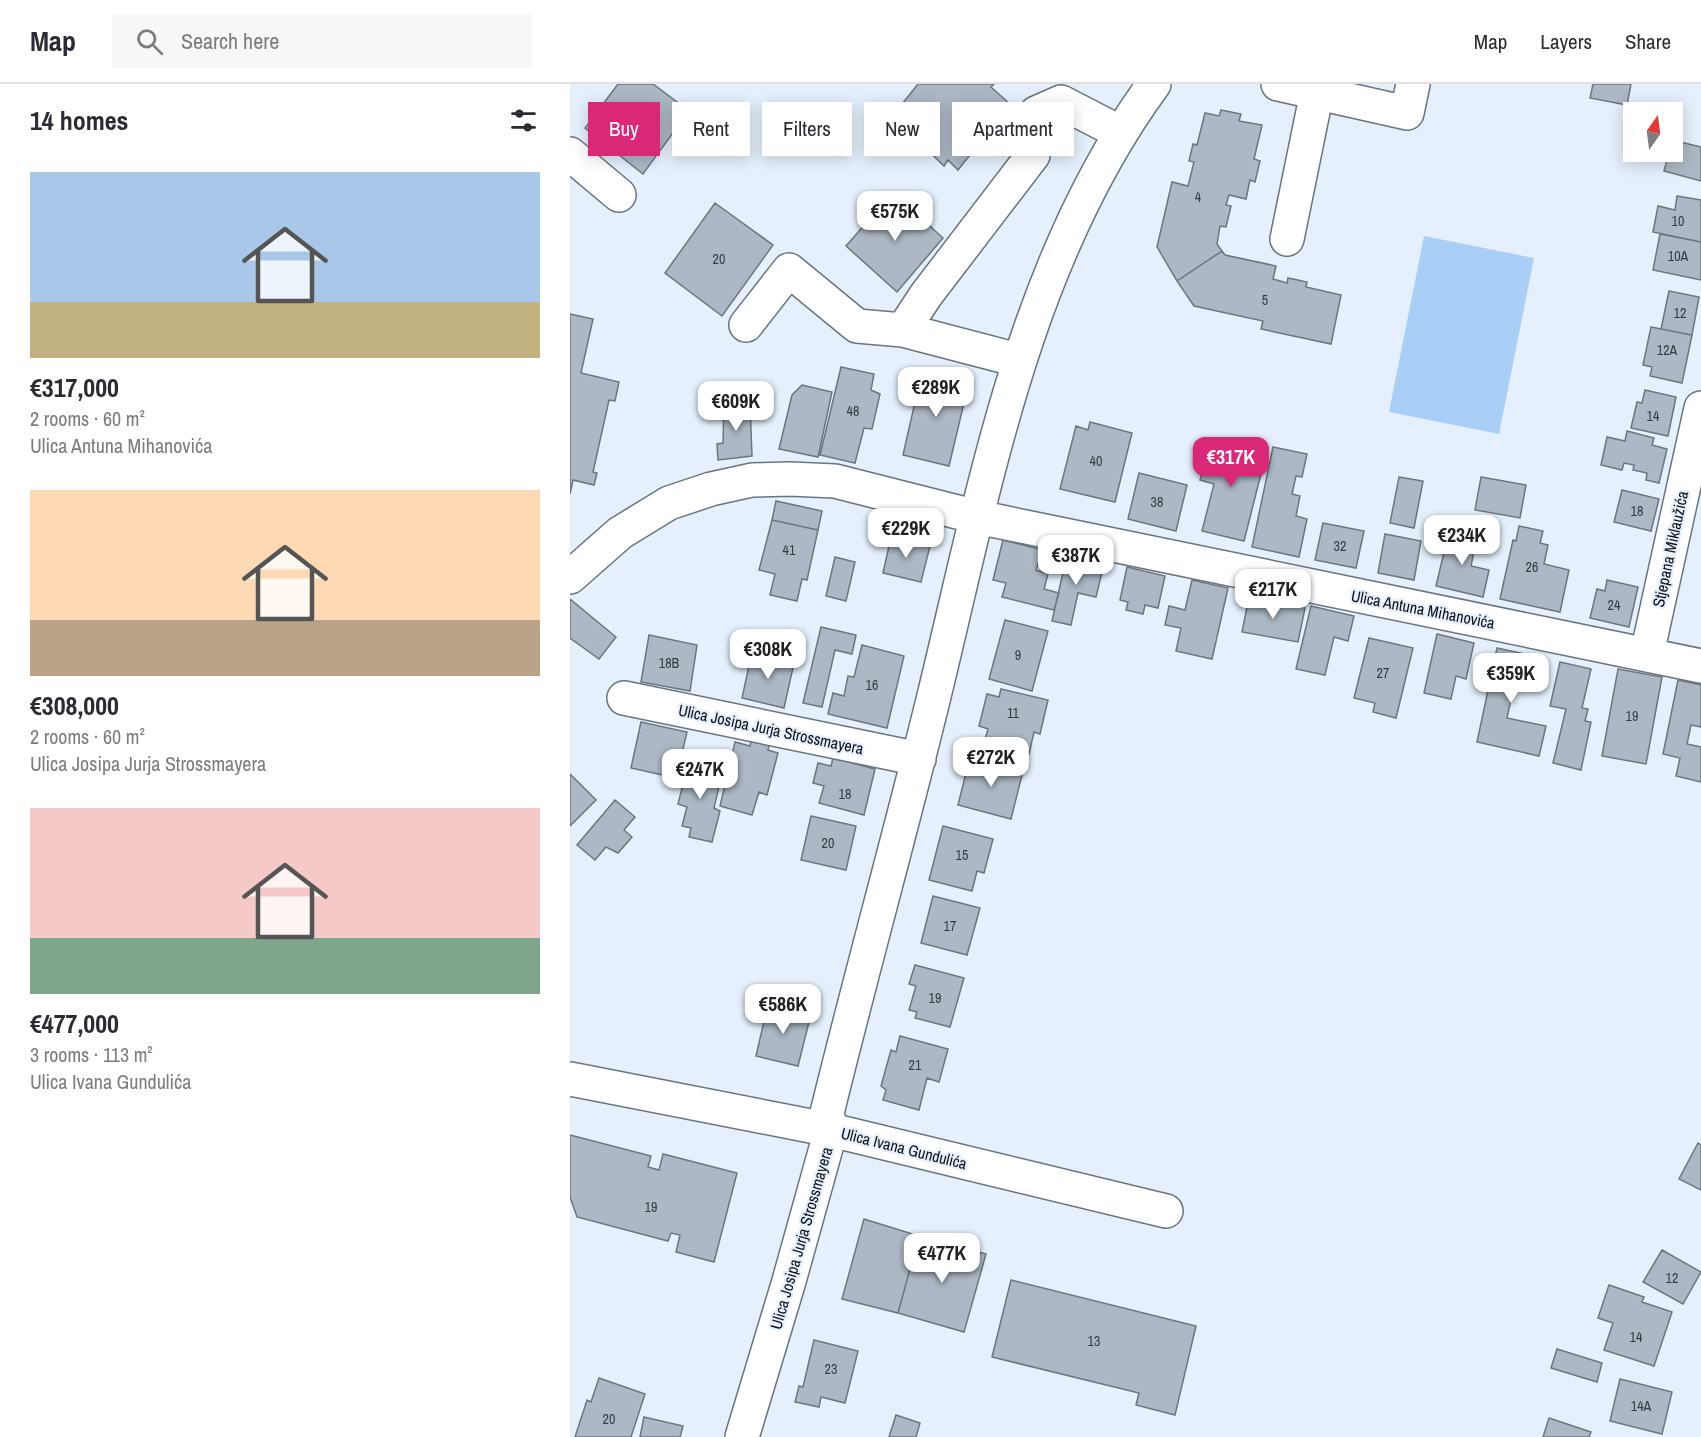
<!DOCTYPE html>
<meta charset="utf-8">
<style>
body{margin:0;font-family:"Archivo Narrow",sans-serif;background:#f7f7f7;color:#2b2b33;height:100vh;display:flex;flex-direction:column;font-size:22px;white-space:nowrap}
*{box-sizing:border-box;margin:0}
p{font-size:20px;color:#7c7c81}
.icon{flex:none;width:33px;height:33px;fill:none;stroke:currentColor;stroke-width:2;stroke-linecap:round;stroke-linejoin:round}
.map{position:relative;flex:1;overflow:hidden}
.side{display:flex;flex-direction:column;background:#fff;width:570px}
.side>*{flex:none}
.top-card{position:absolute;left:18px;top:18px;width:570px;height:54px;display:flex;gap:12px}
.needle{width:39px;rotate:14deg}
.controls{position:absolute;left:1053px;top:18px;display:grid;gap:12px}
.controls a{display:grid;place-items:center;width:60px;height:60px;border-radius:0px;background:#fff;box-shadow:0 3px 15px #0003;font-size:30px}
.price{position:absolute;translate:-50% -51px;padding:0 14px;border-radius:12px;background:#fff;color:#222;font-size:20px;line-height:39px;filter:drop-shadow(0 2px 3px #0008)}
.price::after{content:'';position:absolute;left:50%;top:36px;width:18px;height:14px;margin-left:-9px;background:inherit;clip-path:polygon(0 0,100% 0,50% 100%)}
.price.on{background:#db2777;color:#fff}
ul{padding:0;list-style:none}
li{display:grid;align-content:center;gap:12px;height:318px;padding:0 30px}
li span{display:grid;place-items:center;height:186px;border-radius:0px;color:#555}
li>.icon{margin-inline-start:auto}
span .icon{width:108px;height:108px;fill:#fffc;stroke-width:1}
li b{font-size:26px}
h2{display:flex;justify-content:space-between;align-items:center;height:72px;padding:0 30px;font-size:26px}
.chip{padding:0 21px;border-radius:0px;background:#fff;box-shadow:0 3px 15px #0003;font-size:21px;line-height:54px}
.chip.on{background:#db2777;color:#fff}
header{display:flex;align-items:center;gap:36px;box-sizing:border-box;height:84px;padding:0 30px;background:#fff;border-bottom:2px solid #e1e1e2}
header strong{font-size:28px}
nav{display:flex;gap:33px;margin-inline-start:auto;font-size:21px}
.search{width:420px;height:54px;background:#f7f7f7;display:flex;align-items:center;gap:15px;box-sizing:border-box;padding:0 21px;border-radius:0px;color:#7c7c81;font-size:22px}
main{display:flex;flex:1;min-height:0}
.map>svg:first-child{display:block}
</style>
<header>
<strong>Map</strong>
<div class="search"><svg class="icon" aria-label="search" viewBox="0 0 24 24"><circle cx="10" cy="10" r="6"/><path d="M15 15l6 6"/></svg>Search here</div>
<nav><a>Map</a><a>Layers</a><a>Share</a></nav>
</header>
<main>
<section class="side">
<h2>14 homes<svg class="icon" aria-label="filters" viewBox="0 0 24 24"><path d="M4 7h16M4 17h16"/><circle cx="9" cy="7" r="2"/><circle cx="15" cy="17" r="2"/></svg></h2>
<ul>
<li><span style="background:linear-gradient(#a9c7e8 70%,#c2b280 0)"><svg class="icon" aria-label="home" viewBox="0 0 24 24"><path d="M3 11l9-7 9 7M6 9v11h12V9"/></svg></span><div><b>€317,000</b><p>2 rooms · 60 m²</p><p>Ulica Antuna Mihanovića</p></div></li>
<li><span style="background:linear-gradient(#ffd9b3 70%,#b9a48a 0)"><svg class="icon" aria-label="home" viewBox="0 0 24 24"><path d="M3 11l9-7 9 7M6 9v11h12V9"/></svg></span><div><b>€308,000</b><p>2 rooms · 60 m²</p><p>Ulica Josipa Jurja Strossmayera</p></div></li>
<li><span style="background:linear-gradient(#f6c9c9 70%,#7fa58c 0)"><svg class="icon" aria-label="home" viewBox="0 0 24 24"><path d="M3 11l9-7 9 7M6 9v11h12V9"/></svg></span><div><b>€477,000</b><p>3 rooms · 113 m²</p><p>Ulica Ivana Gundulića</p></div></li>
</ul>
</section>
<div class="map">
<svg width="1131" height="1353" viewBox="0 0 1131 1353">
<rect width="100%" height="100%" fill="#e5f0fc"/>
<!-- green -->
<path fill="#aacff7" d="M854 152 964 174 929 350 819 328Z"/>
<!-- building -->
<path fill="#adb8c4" stroke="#6c7680" stroke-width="1.5" d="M48 0H83L119 27 73 90 15 44Z
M348 0H424L421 3 440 20 388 86 378 76 374 82 346 55 350 50 325 29Z
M1023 0H1061L1057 21 1020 14Z
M651 26 671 30 669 37 692 41 684 75 690 77 685 98 680 96 676 115 659 111 656 121 661 122 656 143 650 142 647 160 652 167 607 197 587 163 602 98 618 102 624 78 619 77 623 60 627 61 635 29 649 32Z
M1102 56 1131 63V97L1094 87 1099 68H1102Z
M323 108 373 154 327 208 276 162Z
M1107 112 1131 116V158L1083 148 1088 122 1105 126Z
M145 119 203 161 152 232 95 189Z
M1090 150 1131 158V196L1083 186Z
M652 167 655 171 706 182 703 195 717 199 718 194 737 198 736 203 771 211 761 260 691 245 693 237 624 222 607 197Z
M1099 207 1129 213 1122 251 1091 245Z
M0 230 23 235 11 289 49 298 45 317 39 316 23 388 27 389 24 401 3 396 0 410Z
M1081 243 1122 251 1112 299 1080 292 1082 283 1073 281Z
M271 283 304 290 301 306 310 310 302 345 294 344 285 379 250 371Z
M352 287 399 298 379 382 333 371Z
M232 301 262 308 248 373 209 365 222 311Z
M1075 306 1106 313 1098 352 1061 344 1067 318 1072 319Z
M154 318 180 319 182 372 148 376 147 360 153 359Z
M520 338 562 349 545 418 490 405 506 342 518 346Z
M1057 347 1084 354 1082 361 1097 365 1089 399 1076 396 1077 389 1063 386 1064 381 1054 379 1052 386 1031 381 1037 353 1055 357Z
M640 356 696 370 674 457 632 447 644 400 630 396Z
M703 363 737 370 732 393 726 392 722 410 730 412 726 432 737 435 729 473 682 463Z
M569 389 617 401 606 447 558 435Z
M829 393 853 397 844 444 820 439Z
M911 393 956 401 950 434 905 426Z
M1052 406 1089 415 1081 447 1044 438Z
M206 417 252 427 248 446 202 436Z
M202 436 248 446 237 496 232 495 227 517 200 511 205 490 189 486Z
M753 439 794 447 786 484 745 476Z
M949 442 973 447 970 459 978 461 974 480 999 486 990 528 930 515 943 456 946 457Z
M879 447 907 453 901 482 919 486 913 513 866 502Z
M815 450 851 457 844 496 808 489Z
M321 453 360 462 351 498 313 489Z
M433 456 472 466 466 486 478 490 474 505 489 509 484 526 432 513 436 499 423 496Z
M497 471 534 480 526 513 508 509 501 541 482 537Z
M265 473 285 478 276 517 256 512Z
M557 483 595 492 588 524 575 521 573 530 556 526 558 518 550 516Z
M622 496 658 504 642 575 606 567 611 544 595 541 599 522 615 526Z
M1037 496 1068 503 1059 543 1020 534 1027 505 1035 507Z
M679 513 735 524 728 558 672 548Z
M0 515 46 553 29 575 0 554Z
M741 522 784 532 778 557 764 553 755 591 726 585Z
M435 536 478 547 462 607 419 595Z
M251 543 286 551 282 570 265 566 252 623 233 619Z
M867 550 904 559 896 595 886 592 881 615 854 609Z
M79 551 127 561 120 607 71 598Z
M799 554 843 564 826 634 803 628 805 619 784 614Z
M292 561 334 572 317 644 258 630 263 609 274 612 278 592 284 593Z
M927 564 974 574 967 607 944 602 937 634 976 642 969 672 907 658Z
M182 568 224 579 214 624 172 614Z
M990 578 1021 585 1012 624 1018 625 1015 637 1021 638 1011 686 983 679 996 625 980 622Z
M1048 585 1092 593 1076 680 1032 672Z
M1108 596 1131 601V643L1121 641 1117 660 1131 663V698L1106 692 1110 674 1093 670Z
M431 605 478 616 470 650 464 648 459 670 414 659 418 645 409 642 417 610 429 613Z
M71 638 117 648 106 694 61 684Z
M181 656 199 661 198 666 208 669 197 711 189 708 182 731 150 722 165 658 180 662Z
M400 673 453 687 441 735 388 721Z
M263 674 305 685 294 731 249 719 254 702 243 699 248 679 261 682Z
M119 676 146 682 144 692 151 694 144 724 150 727 142 758 119 753 121 744 112 742 117 723 108 720Z
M0 690 26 716 0 742Z
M45 716 65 733 54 746 62 753 48 769 36 763 25 776 7 761Z
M241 732 286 742 276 786 231 776Z
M373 742 423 755 414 789 407 787 402 807 359 796Z
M363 812 410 824 397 871 351 859Z
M345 881 394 894 380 943 345 934 347 928 339 926 346 902 339 900Z
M198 920 241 930 228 982 186 972Z
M330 952 378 965 369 998 357 994 349 1026 313 1016 316 1006 311 1002 321 966 326 968Z
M0 1051 81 1072 78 1083 89 1086 93 1070 167 1089 144 1178 106 1168 110 1151 101 1149 98 1157 7 1133 0 1113Z
M1128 1059 1131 1061V1106L1109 1095Z
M294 1135 349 1152 328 1229 272 1215Z
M349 1152 416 1170 394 1248 328 1229Z
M1092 1166 1131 1188 1113 1220 1073 1198Z
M441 1196 626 1242 605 1331 566 1321 569 1309 422 1273Z
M1039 1201 1074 1213 1072 1218 1102 1228 1084 1282 1034 1266 1043 1239 1028 1234Z
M244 1256 288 1267 275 1319 251 1313 249 1323 225 1318 229 1302 233 1303Z
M987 1265 1032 1279 1027 1298 981 1284Z
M29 1294 75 1310 61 1353H5L17 1316 21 1318Z
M1050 1295 1102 1308 1092 1350 1040 1337Z
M326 1331 350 1339 346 1353H319Z
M74 1333 113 1342 110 1353H70Z
M979 1334 1021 1348 1019 1353H973Z"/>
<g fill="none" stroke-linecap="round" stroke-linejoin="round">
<!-- minor casing -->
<g stroke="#6a747e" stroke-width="36">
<path id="minor" d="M708 0 837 29 843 0
M0 70 49 111
M717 155 747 8
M176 241 219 186 287 242 333 246
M448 276 333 246 356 211 463 71 458 41 466 29 491 18 549 48
M0 493 50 449 99 419 141 405 182 396 220 395 265 397 407 433 1131 582
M1077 570 1131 324
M54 614 349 675
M0 995 261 1046 596 1127
M172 1353 219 1197 261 1046 257 1029C291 890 330 751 364 612 415 403 454 177 584 0"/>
</g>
<!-- minor -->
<use href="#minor" stroke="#fff" stroke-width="33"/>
</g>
<g text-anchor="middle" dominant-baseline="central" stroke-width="4.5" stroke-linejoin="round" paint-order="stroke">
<!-- number labels -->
<g font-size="14" fill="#363c41">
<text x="628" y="113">4</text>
<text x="1108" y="137">10</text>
<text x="1108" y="172">10A</text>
<text x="149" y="175">20</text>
<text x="695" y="216">5</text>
<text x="1110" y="229">12</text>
<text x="1097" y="266">12A</text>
<text x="283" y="327">48</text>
<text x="1083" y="332">14</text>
<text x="526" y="377">40</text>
<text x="587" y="418">38</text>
<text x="1067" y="427">18</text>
<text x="770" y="462">32</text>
<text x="219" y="466">41</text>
<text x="962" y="483">26</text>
<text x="1044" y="521">24</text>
<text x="448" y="571">9</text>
<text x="99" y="579">18B</text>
<text x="813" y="589">27</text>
<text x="302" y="601">16</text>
<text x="443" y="629">11</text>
<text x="1062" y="632">19</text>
<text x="275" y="710">18</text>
<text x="258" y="759">20</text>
<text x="392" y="771">15</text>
<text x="380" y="842">17</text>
<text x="365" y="914">19</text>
<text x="345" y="981">21</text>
<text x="81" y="1123">19</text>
<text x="1102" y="1194">12</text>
<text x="1066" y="1253">14</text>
<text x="524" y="1257">13</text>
<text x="261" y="1285">23</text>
<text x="1071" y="1322">14A</text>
<text x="39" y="1335">20</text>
</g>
<!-- street labels -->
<g font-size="16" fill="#0e1215" stroke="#e5f0fc">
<text transform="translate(1100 465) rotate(-78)">Stjepana Miklaužića</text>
<text transform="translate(853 525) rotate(11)">Ulica Antuna Mihanovića</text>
<text transform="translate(201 645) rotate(12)">Ulica Josipa Jurja Strossmayera</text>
<text transform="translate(334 1064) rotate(14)">Ulica Ivana Gundulića</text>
<text transform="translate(231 1154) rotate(-74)">Ulica Josipa Jurja Strossmayera</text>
</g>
</g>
</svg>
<div class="controls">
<a><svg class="needle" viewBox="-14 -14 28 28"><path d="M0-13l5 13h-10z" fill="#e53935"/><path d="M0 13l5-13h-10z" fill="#7c7c81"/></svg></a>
</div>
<b class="price" style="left:325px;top:158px">€575K</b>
<b class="price" style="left:366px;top:334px">€289K</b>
<b class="price" style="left:166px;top:348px">€609K</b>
<b class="price on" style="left:661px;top:404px">€317K</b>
<b class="price" style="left:336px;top:475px">€229K</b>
<b class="price" style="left:892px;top:482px">€234K</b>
<b class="price" style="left:506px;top:502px">€387K</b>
<b class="price" style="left:703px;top:536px">€217K</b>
<b class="price" style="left:198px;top:596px">€308K</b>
<b class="price" style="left:941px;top:620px">€359K</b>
<b class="price" style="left:421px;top:704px">€272K</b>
<b class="price" style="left:130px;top:716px">€247K</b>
<b class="price" style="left:213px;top:951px">€586K</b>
<b class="price" style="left:372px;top:1200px">€477K</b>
<div class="top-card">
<a class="chip on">Buy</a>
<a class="chip">Rent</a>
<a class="chip">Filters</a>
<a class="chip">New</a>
<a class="chip">Apartment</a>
</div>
</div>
</main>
